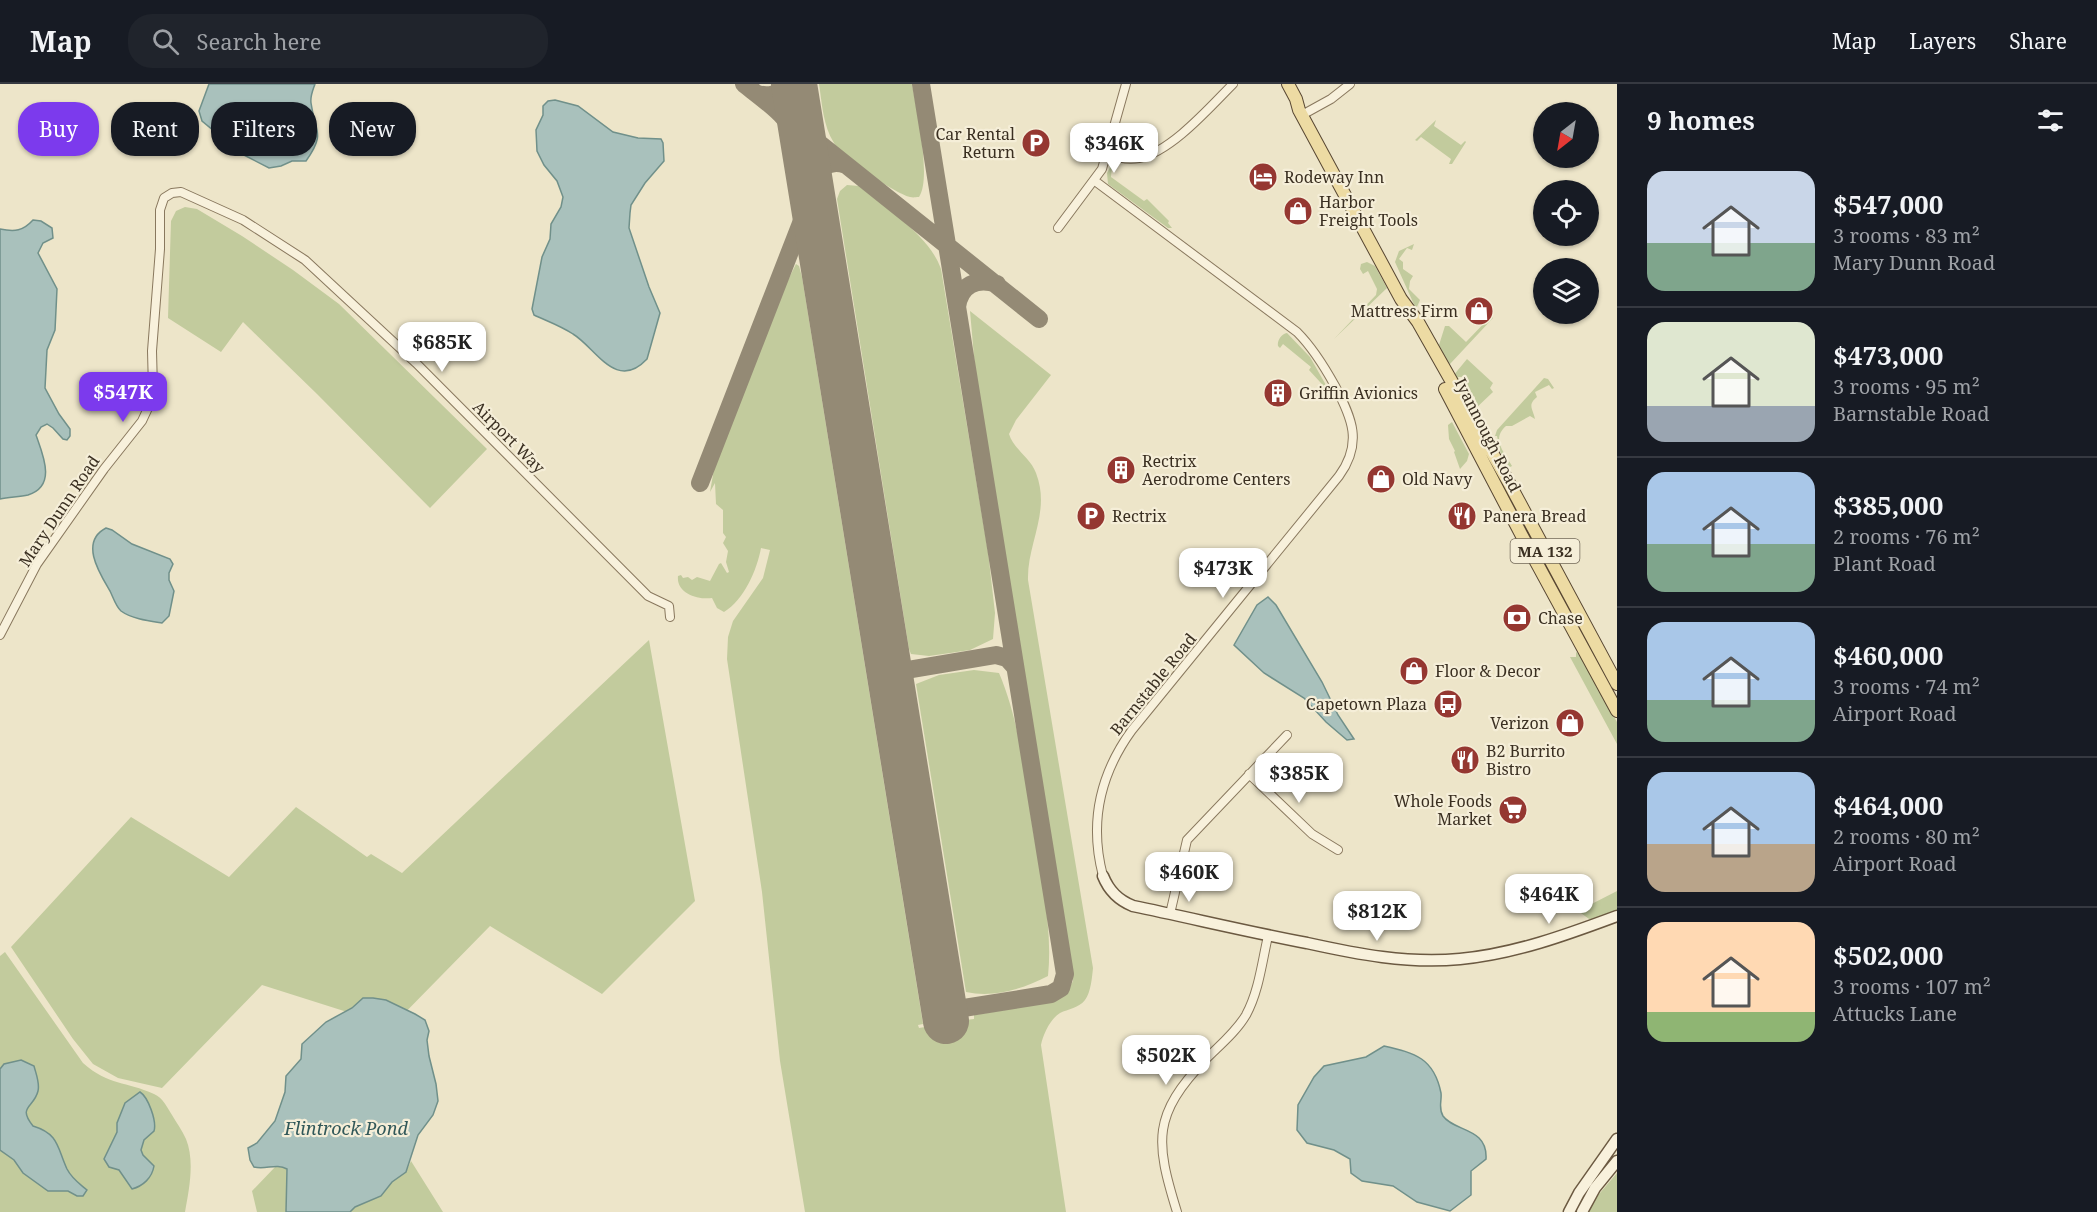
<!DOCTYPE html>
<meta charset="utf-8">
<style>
body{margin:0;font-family:"Noto Serif",serif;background:#20242c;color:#f1f3f6;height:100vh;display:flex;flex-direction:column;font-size:22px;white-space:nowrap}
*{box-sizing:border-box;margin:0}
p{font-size:20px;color:#9ea1a6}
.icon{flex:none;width:33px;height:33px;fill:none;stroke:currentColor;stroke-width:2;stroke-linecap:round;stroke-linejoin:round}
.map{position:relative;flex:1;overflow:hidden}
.details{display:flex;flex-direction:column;background:#171b24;width:480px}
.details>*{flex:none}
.hud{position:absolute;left:18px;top:18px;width:570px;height:54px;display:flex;gap:12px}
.needle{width:39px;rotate:211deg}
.buttons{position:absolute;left:1533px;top:18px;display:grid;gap:12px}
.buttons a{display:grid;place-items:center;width:66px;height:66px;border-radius:50%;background:#171b24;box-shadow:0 2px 4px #0004;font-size:30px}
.price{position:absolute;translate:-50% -51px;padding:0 14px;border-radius:12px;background:#fff;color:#222;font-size:20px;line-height:39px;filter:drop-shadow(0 2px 3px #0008)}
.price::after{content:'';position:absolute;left:50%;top:36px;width:18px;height:14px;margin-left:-9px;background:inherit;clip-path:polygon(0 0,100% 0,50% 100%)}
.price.active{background:#7c3aed;color:#fff}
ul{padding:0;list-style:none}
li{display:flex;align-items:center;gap:18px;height:150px;padding:0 30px}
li+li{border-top:2px solid #363941}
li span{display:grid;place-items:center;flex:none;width:168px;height:120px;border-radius:18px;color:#555}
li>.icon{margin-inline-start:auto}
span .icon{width:72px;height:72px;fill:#fffc;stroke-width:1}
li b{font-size:26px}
h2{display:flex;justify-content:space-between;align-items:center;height:72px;padding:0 30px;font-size:26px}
.tag{padding:0 21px;border-radius:24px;background:#171b24;box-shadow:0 2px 4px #0004;font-size:21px;line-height:54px}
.tag.active{background:#7c3aed;color:#fff}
header{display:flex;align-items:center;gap:36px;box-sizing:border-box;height:84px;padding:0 30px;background:#171b24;border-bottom:2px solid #363941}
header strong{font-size:28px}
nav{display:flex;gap:33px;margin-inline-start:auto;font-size:21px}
.search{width:420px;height:54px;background:#20242c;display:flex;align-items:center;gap:15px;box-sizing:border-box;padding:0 21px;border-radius:24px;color:#9ea1a6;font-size:22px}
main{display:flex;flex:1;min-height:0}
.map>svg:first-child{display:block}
</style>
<header>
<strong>Map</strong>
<div class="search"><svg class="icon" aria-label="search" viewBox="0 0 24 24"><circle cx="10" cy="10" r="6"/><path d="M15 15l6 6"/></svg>Search here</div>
<nav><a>Map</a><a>Layers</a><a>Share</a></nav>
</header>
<main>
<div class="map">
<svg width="1617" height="1128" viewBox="0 0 1617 1128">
<rect width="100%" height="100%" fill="#ede5c9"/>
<!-- green -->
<path fill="#c2cb9d" d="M819 0H912C916 24 932 94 919 113 915 113 914 114 910 113 894 109 842 73 834 59 823 42 822 19 819 0Z
M1436 36 1434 42 1461 61 1465 57 1466 58 1452 80H1449L1451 75 1421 53 1417 57 1415 56Z
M1114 76 1115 78 1112 82 1111 93 1144 117 1147 115 1169 137 1168 139 1172 144H1168L1108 100 1107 89Z
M847 101 859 102C887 125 929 151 941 185L988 468 995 529 993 555 970 566 950 569 929 572 911 570 909 565 837 115 840 107Z
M185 123 197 125 242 152 293 186 339 220 487 365 430 424 317 310 243 238 221 268 168 234 171 137 176 127Z
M1414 160 1412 166 1407 164 1399 175 1403 178V185L1413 192 1410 197 1409 205 1420 216 1416 225 1395 178 1399 167Z
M1367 178 1375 182 1387 204 1334 255 1376 211 1377 205 1368 187 1363 190 1360 185 1361 180Z
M796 180 799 182 802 193 923 940 918 941 919 944 931 942V940L974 935V931L1053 918 1066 910 1073 897 976 295 970 227 1051 291 1016 336 1009 350C1014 366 1030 373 1036 389 1051 428 1027 459 1028 496L1093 884C1092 893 1091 908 1085 916 1079 924 1068 925 1060 929 1050 935 1043 951 1041 961L1066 1128H805L780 977 762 808 727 575 728 553 733 537 763 494 770 466 761 464C757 486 744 516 724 528L717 524 712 514C698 516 676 509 678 492L681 491 683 494 688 493 692 496 697 493 710 497 719 480 721 479 727 489 729 488 726 478 728 467 723 459 726 453 723 449V426L716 420 715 399 710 408 714 385 787 198Z
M1492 231 1493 234 1450 280 1448 279 1439 261 1445 242H1449L1466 258Z
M1287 249 1310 273 1331 310 1309 286 1311 283 1283 260 1280 264 1278 262C1277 257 1281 250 1287 249Z
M1467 275 1493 299 1490 304 1493 308 1474 326 1468 319 1470 316 1475 317V313L1469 309 1463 299 1464 296 1463 293H1458L1459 297 1457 298 1453 292Z
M1544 294 1548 295 1554 304 1552 305 1549 301 1535 308 1537 313C1527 321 1533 325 1535 335L1530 332 1512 342H1506C1491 355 1504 368 1512 382L1510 383 1509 389 1502 375 1497 352H1495L1497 346Z
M1452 338 1469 370 1467 377 1460 385 1454 368 1455 367 1449 355 1448 341Z
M649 556 695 817 602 910 490 842 390 944 344 927 262 901 162 1004 118 994 93 980 73 955 11 863 131 733 229 793 296 723 367 773 371 770 402 789Z
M1576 568 1579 570 1617 638V660L1570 573H1576Z
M974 586 999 589C1020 638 1025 694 1033 746 1041 794 1053 844 1048 892 1023 905 994 914 966 908L916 600 939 591Z
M1617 807V827L1592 837 1578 827Z
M5 868 83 979C109 1002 126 997 154 1010 163 1014 167 1023 172 1031 176 1038 182 1046 186 1055 195 1077 189 1106 185 1128H0V872Z
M411 1077 443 1128H350L355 1123 381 1112 392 1098 406 1088Z
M276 1082 287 1085 286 1128H257L252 1107Z
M1617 1089V1128H1588L1594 1116Z"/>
<!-- water -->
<path fill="#a9c1bc" stroke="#70908a" stroke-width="1.5" d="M209 0H315C313 6 310 12 311 19 315 48 326 49 306 77H292L281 82 269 84 242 70 202 37 199 27Z
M555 16 578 22 613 48 638 54 661 55 663 59 664 77 645 99 631 121 630 129 629 144 649 203 660 229 647 275C616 308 596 264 573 250 561 242 547 237 534 231L532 225 542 173 550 155 551 140 561 123 563 113 557 97 544 81 537 67 536 46 543 31V22L548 17Z
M33 136 41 137 52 144 53 154 43 159 38 169 57 205 55 246 47 266 45 304 59 330 70 345V352L67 356 63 355 53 344 47 340 41 343 36 351C43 371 57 402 28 411 19 413 9 413 0 415V145C15 148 23 147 33 136Z
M106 444 112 446 132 460 170 475 173 480 169 489V496L174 507 169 532 162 539C149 537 132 535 121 527 116 523 113 513 110 507 100 490 79 458 106 444Z
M1268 513 1276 521 1322 598 1338 631 1354 655 1347 656 1326 638 1304 614 1264 589 1234 561 1257 521Z
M363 914H373L386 916 415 930 425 936 429 947 427 956 429 972 436 1000 438 1017 433 1031 418 1051 406 1088 392 1098 381 1112 355 1123 350 1128H286L287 1085C276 1079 266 1086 254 1083L250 1076 248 1064 257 1059 275 1037 285 1008 286 992 301 975 302 960 326 938 352 924Z
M1384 962C1415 969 1434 974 1441 1009 1442 1017 1438 1024 1443 1032 1454 1048 1488 1043 1486 1075L1471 1087V1111L1450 1127 1417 1118 1393 1102 1362 1097 1351 1089 1350 1075 1334 1066 1307 1059 1297 1046 1298 1021 1314 993 1324 982 1366 973Z
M21 976 34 982C36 990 40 999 38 1007 34 1024 17 1022 33 1042 59 1050 57 1063 67 1085 72 1095 80 1100 87 1106L83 1112H77L68 1107H48L23 1089 14 1076 0 1066V985L4 980Z
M140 1008C148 1013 157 1037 154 1047L144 1056 141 1066 143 1071 154 1082C152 1094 143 1102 132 1105L119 1086 109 1083 104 1075 117 1048V1039L125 1019Z"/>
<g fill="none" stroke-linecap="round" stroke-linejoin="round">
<!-- taxiway -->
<path stroke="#948a75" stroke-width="18" d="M744 0C771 21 788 32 804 63
M921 0 1065 890 1061 904 1051 910 945 927
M757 10C769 13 779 11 787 0
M798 25 808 46 820 60 1039 235
M811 106C816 89 826 73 846 81
M957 223C960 201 977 193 997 200
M700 399 812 111
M886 569C892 578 896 584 907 586
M892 608 898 592 907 586 996 571 1007 574 1015 583"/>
<!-- runway -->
<path stroke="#948a75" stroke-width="46" d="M794 0 946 937"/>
<!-- street casing -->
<g stroke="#89785e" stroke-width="10">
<path id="street" d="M1302 31 1331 15 1350 0
M1107 70C1118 74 1128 76 1139 74 1171 68 1210 23 1233 0
M1095 97 1297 248C1313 264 1324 282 1335 302 1352 334 1363 359 1339 392L1132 646C1100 690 1089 739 1103 792
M1058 144 1102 85 1126 0
M0 551 37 480 104 385 142 337 148 324 153 305 152 267 160 165V126L164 114 172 109 181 108 243 136 305 176 416 279 648 512 669 522 670 533
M1249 690 1312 750 1338 766
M1170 830 1187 756 1287 651
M1177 1128C1155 1057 1152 1031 1206 975 1220 961 1236 948 1246 931 1259 907 1262 878 1268 852"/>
</g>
<!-- secondary casing -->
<g stroke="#6b5941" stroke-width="13">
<path id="secondary" d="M1103 792C1109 807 1118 816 1133 822 1191 834 1249 848 1307 859 1357 870 1407 880 1460 875 1514 870 1566 851 1617 832
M1569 1128 1579 1109 1617 1055
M1582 1128 1595 1104 1617 1077"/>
</g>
<!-- primary casing -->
<g stroke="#574632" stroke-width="14">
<path id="primary" d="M1288 0 1296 15 1299 26 1401 215 1418 238 1508 397 1617 600
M1445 305 1522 452 1617 627"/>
</g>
<!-- street -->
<use href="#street" stroke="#f8f1dc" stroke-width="8"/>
<!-- secondary -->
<use href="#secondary" stroke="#f8f1dc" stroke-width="10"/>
<!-- primary -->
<use href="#primary" stroke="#eddba3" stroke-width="12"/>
</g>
<!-- icons -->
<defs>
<g id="parking-disc" transform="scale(1.5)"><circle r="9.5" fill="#953731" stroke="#f5eed8"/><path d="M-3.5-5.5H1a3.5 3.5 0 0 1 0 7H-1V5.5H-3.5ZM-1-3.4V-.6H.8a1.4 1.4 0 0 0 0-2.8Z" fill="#fff"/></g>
<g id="hotel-disc" transform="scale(1.5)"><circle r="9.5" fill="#953731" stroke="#f5eed8"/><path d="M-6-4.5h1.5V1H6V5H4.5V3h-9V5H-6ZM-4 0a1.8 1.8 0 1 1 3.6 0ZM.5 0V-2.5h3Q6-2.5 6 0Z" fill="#fff"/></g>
<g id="shop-disc" transform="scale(1.5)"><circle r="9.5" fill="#953731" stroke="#f5eed8"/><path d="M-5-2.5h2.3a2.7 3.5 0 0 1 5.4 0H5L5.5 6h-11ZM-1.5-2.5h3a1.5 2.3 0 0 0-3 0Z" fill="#fff"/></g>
<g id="building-disc" transform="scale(1.5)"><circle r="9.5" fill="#953731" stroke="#f5eed8"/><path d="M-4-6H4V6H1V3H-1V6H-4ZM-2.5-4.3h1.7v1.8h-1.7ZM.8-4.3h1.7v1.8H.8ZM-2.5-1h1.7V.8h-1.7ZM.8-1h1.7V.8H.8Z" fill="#fff"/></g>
<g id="restaurant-disc" transform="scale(1.5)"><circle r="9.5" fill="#953731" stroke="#f5eed8"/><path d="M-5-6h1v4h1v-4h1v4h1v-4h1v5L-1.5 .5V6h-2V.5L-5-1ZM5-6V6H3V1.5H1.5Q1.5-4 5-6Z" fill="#fff"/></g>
<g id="bank-disc" transform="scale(1.5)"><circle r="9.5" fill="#953731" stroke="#f5eed8"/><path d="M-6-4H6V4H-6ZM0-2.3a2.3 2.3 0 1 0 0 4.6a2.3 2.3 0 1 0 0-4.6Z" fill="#fff"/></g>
<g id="bus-disc" transform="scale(1.5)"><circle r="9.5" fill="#953731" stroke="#f5eed8"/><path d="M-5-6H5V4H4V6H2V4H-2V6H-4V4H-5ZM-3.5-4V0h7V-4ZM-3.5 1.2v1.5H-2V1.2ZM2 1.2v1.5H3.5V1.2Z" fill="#fff"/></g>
<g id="supermarket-disc" transform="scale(1.5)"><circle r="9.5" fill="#953731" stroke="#f5eed8"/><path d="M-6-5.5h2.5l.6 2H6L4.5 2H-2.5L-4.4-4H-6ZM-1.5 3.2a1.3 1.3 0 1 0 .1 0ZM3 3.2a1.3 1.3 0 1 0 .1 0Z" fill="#fff"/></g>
</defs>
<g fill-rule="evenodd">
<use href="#parking-disc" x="1036" y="59"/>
<use href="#hotel-disc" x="1263" y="93"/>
<use href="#shop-disc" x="1298" y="127"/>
<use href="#shop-disc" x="1479" y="227"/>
<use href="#building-disc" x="1278" y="309"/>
<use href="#building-disc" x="1121" y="386"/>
<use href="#shop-disc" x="1381" y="395"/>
<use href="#parking-disc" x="1091" y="432"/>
<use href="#restaurant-disc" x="1462" y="432"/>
<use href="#bank-disc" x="1517" y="534"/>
<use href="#shop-disc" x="1414" y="587"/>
<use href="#bus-disc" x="1448" y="620"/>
<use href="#shop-disc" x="1570" y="639"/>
<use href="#restaurant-disc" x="1465" y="676"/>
<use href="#supermarket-disc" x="1513" y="726"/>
</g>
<g text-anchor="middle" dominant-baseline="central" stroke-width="4.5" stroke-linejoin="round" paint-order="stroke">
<!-- shield labels -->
<rect fill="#f5eed8" stroke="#726858" stroke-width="1.5" x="1510.5" y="455" width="69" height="24" rx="4.5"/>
<g font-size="15" font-weight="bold" fill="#3a2f21">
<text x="1545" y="467">MA 132</text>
</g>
<!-- poi labels -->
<g font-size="16" fill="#3a2f21" stroke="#f5eed8" text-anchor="start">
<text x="1015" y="50" text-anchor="end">Car Rental<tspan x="1015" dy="18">Return</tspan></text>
<text x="1284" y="93">Rodeway Inn</text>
<text x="1319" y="118">Harbor<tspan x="1319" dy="18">Freight Tools</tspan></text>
<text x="1458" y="227" text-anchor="end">Mattress Firm</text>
<text x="1299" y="309">Griffin Avionics</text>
<text x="1142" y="377">Rectrix<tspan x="1142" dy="18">Aerodrome Centers</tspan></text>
<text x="1402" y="395">Old Navy</text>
<text x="1112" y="432">Rectrix</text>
<text x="1483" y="432">Panera Bread</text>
<text x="1538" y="534">Chase</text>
<text x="1435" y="587">Floor &amp; Decor</text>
<text x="1427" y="620" text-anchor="end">Capetown Plaza</text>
<text x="1549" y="639" text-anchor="end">Verizon</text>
<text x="1486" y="667">B2 Burrito<tspan x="1486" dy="18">Bistro</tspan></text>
<text x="1492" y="717" text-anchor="end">Whole Foods<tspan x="1492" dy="18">Market</tspan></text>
</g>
<!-- street labels -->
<g font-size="16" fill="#3a2f21" stroke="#f5eed8">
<text transform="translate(1488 351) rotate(63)">Iyannough Road</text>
<text transform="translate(509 353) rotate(45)">Airport Way</text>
<text transform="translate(59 427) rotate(-56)">Mary Dunn Road</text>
<text transform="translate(1153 600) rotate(-51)">Barnstable Road</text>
</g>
<!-- water labels -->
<g font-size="18" font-style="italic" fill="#315859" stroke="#f5eed8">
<text x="346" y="1044">Flintrock Pond</text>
</g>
</g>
</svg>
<div class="buttons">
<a><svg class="needle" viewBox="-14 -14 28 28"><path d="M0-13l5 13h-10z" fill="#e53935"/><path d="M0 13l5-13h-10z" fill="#9ea1a6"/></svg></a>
<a><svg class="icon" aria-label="locate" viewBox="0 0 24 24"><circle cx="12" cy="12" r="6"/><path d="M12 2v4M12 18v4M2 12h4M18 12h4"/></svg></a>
<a><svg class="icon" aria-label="layers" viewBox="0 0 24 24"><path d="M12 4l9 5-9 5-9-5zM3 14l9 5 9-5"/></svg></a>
</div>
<b class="price" style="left:1114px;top:90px">$346K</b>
<b class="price" style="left:442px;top:289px">$685K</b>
<b class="price active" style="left:123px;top:339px">$547K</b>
<b class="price" style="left:1223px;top:515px">$473K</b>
<b class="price" style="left:1299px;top:720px">$385K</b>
<b class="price" style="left:1189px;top:819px">$460K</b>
<b class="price" style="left:1549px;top:841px">$464K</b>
<b class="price" style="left:1377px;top:858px">$812K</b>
<b class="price" style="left:1166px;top:1002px">$502K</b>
<div class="hud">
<a class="tag active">Buy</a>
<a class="tag">Rent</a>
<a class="tag">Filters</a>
<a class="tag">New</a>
</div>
</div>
<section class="details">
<h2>9 homes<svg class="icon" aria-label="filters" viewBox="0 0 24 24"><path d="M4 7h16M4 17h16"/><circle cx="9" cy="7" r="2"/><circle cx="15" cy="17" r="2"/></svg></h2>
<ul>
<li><span style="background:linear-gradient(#c9d6e8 60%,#7fa58c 0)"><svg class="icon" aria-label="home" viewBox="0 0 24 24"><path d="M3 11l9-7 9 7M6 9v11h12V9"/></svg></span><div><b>$547,000</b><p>3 rooms · 83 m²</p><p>Mary Dunn Road</p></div></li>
<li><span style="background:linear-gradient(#dfe7d0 70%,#9aa5b1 0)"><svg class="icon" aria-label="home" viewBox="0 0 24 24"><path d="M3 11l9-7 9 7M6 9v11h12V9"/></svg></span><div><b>$473,000</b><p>3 rooms · 95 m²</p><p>Barnstable Road</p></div></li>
<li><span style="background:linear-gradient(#a9c7e8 60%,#7fa58c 0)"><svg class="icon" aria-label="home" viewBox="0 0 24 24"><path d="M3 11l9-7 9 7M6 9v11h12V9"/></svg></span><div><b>$385,000</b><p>2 rooms · 76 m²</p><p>Plant Road</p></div></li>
<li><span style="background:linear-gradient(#a9c7e8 65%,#7fa58c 0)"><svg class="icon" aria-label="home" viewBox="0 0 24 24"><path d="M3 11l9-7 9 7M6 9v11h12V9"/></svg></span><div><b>$460,000</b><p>3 rooms · 74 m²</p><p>Airport Road</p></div></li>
<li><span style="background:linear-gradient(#a9c7e8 60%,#b9a48a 0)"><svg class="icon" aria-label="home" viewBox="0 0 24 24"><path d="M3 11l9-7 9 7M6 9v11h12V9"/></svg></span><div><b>$464,000</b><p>2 rooms · 80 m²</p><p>Airport Road</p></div></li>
<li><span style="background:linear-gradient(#ffd9b3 75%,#8fb573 0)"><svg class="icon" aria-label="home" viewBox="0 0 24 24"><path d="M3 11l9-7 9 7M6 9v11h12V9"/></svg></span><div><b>$502,000</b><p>3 rooms · 107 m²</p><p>Attucks Lane</p></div></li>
</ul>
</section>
</main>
